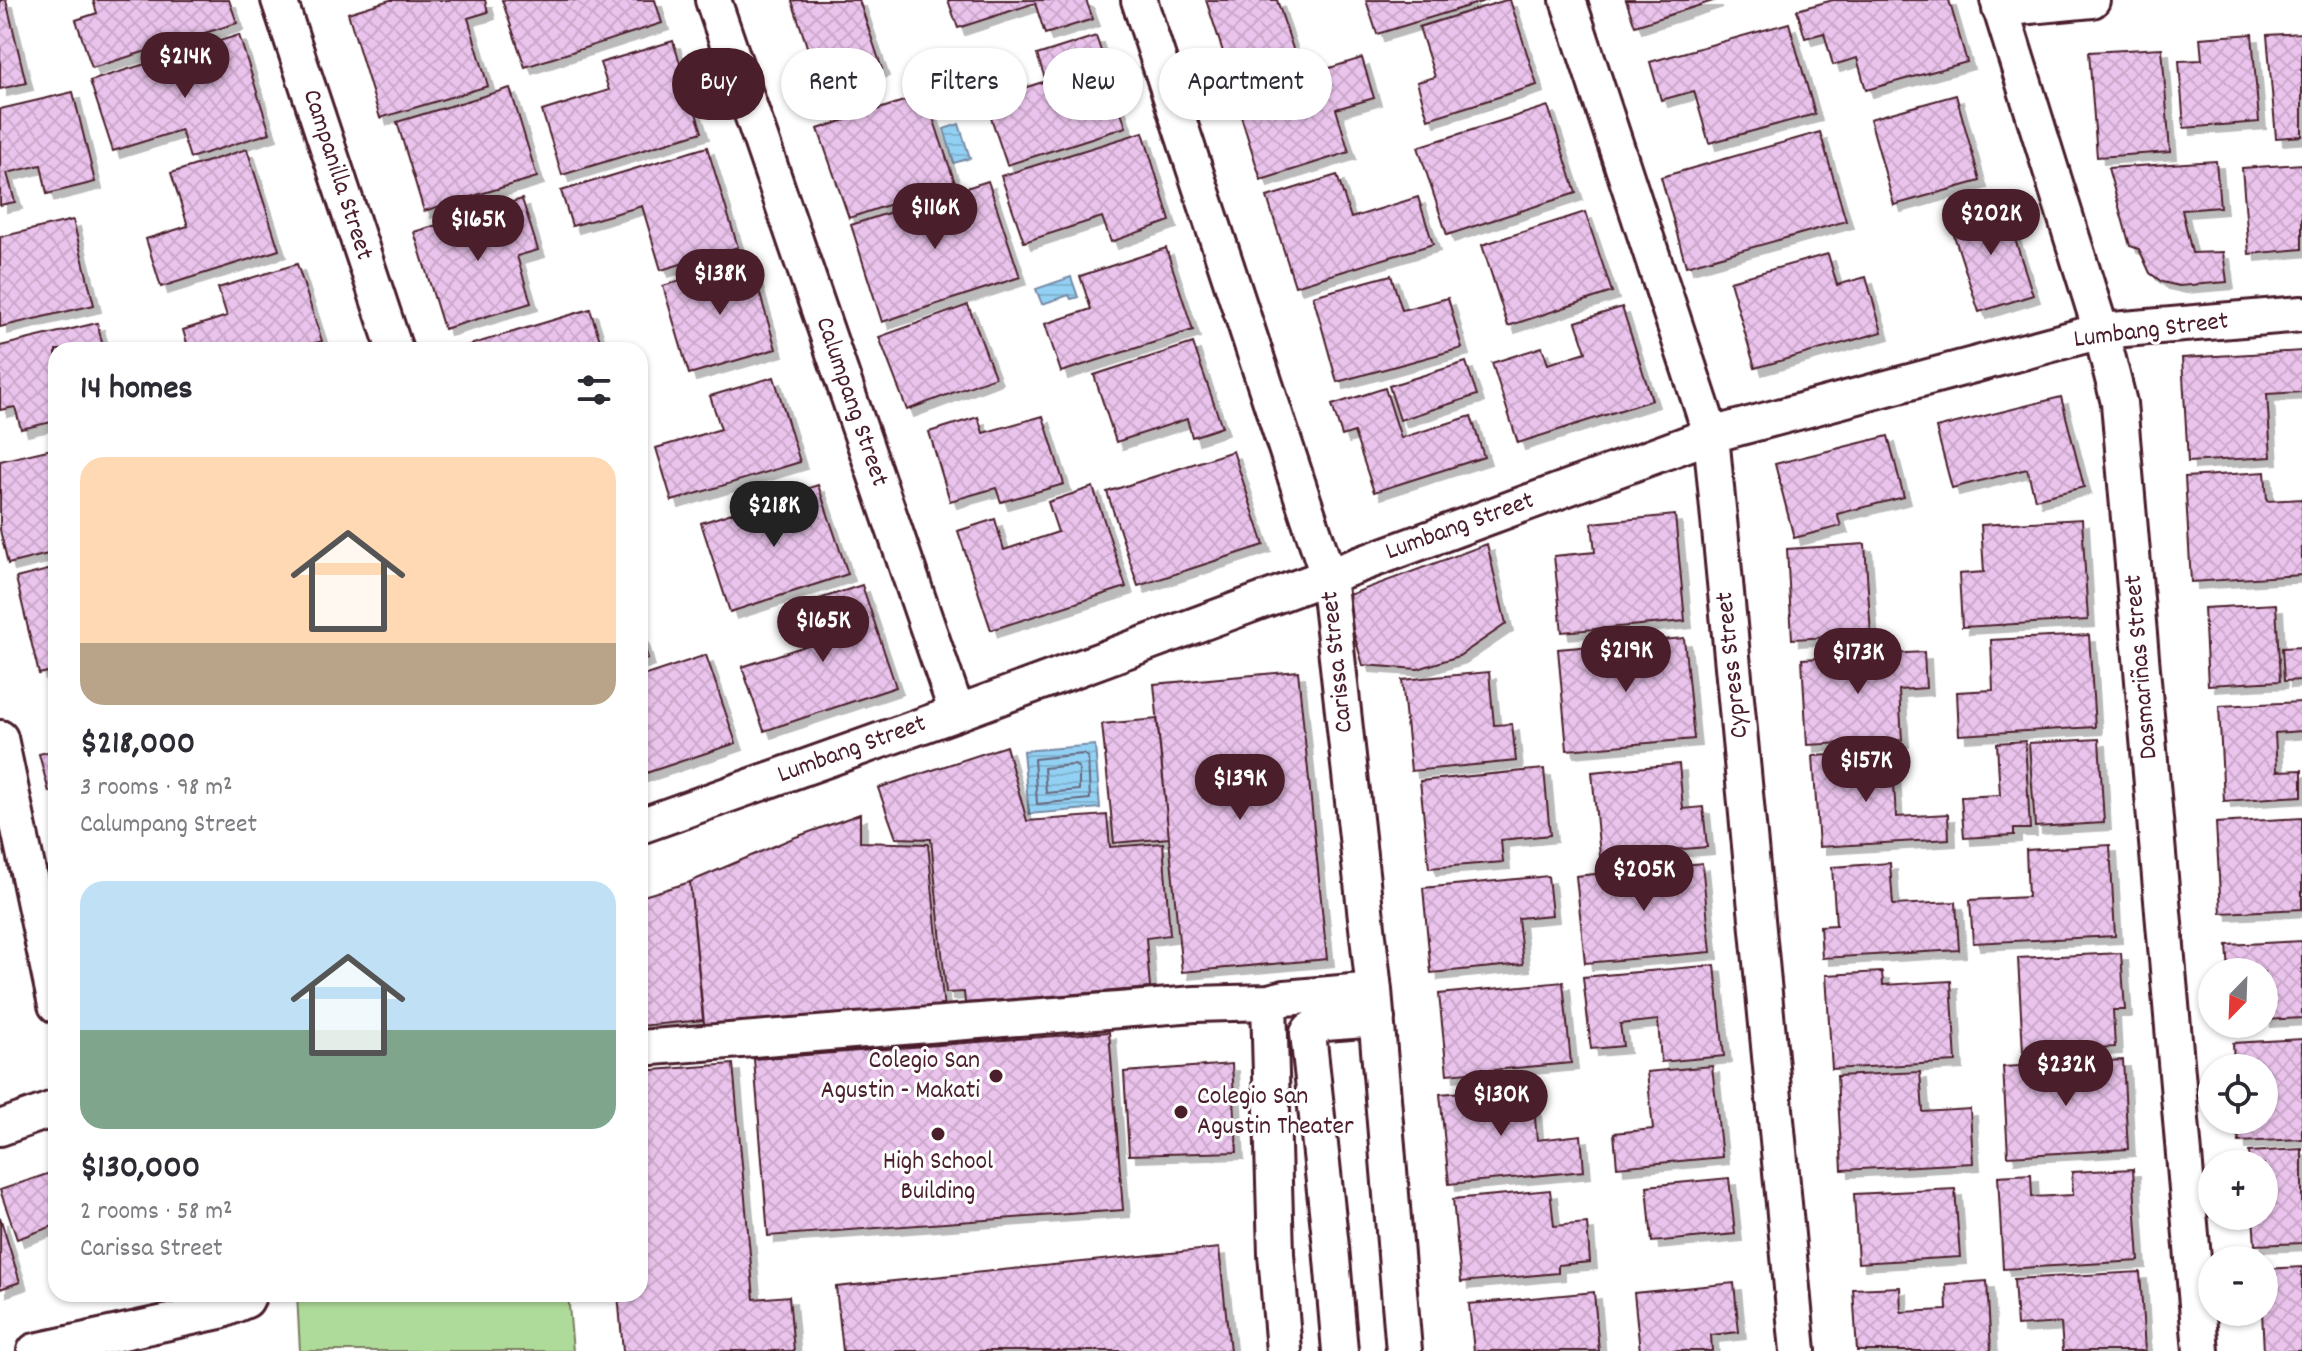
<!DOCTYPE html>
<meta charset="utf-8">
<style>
body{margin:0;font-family:Dekko,sans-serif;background:#f2f2f3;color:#2b2b33;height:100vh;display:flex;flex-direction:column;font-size:30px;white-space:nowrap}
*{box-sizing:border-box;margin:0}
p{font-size:26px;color:#7c7c81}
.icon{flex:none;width:44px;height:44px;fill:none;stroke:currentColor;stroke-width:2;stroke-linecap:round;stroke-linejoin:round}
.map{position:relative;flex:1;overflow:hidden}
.panel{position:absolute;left:48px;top:342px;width:600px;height:960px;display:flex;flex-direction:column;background:#fff;border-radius:24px;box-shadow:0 2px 6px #0004}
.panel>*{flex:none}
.guide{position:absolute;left:672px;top:48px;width:760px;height:72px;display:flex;gap:16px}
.needle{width:52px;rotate:203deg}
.buttons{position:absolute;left:2198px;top:958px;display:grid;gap:16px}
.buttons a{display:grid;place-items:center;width:80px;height:80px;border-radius:50%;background:#fff;box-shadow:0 2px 6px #0004;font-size:40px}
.price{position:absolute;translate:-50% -68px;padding:0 18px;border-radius:28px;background:#4a1f2b;color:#fff;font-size:26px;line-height:52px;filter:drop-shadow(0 2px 4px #0008)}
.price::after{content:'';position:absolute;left:50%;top:48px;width:24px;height:18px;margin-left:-12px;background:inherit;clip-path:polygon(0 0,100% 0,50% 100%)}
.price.on{background:#222;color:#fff}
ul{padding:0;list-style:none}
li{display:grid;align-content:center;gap:16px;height:424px;padding:0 32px}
li span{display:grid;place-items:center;height:248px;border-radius:24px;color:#555}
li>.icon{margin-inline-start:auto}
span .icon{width:144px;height:144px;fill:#fffc;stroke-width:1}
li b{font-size:34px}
h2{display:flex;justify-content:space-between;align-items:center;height:96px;padding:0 32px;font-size:34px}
.tag{padding:0 28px;border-radius:36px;background:#fff;box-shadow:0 2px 6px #0004;font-size:28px;line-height:72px}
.tag.on{background:#4a1f2b;color:#fff}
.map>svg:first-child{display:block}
</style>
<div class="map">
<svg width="2302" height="1351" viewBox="0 0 2302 1351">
<defs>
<pattern id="water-rules" width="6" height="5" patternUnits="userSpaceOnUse" patternTransform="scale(2)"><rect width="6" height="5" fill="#93d1f4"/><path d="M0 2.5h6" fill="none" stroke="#80b3d1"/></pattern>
<pattern id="building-cross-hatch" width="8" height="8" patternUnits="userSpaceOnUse" patternTransform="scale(2)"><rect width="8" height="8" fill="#ebc4ed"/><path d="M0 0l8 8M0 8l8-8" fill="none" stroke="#cba8cb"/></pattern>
<filter id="shadow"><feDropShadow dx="7" dy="7" stdDeviation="0" flood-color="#0004"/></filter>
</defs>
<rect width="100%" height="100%" fill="#fff"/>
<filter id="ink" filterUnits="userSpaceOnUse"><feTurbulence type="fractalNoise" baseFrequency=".0125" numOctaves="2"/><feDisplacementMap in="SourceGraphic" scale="16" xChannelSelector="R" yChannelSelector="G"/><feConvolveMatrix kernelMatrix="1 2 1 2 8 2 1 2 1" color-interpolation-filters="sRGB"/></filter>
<g filter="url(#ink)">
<!-- grass -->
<path fill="#aedb99" stroke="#7c7d62" stroke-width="2" d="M297 1294H568L573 1351H300Z"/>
<!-- water -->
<path fill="url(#water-rules)" stroke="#768aa4" stroke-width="2" d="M959 124 970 158 954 163 944 129Z
M1071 277 1078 297 1071 299 1069 295 1042 304 1036 289Z
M1095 745 1100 808 1029 814 1023 751Z"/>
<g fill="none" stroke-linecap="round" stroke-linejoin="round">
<!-- shore -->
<path stroke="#67667b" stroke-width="2" d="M1083 754 1088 757 1090 799 1037 804 1034 759Z
M1074 765 1079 768V790L1046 793 1044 768Z"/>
</g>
<!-- building -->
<path fill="url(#building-cross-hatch)" stroke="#4a1f2b" stroke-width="2" filter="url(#shadow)" d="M0 0H6L26 83 0 89Z
M93 0H229L237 23 92 68 76 20 97 13Z
M390 0H485L488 12 468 18 488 86 380 118 348 13Z
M502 0H655L662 23 525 67Z
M797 0H859L882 69 821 89 792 1Z
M948 0H1086L1093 19 1045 34 1035 3 958 28Z
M1206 0H1277L1296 58 1232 79Z
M1366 0H1488L1377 34Z
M1506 0H1510L1537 85 1428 119 1417 82 1435 77 1419 27Z
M1626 0H1716L1635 26Z
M1833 0H1949L1967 62 1866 90 1857 58 1833 65 1824 33 1805 38 1797 10Z
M1789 23 1815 114 1709 143 1694 91 1661 100 1650 62Z
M2302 33V136L2276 138 2267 35Z
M2252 34 2259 122 2184 128 2179 61 2202 60 2200 38Z
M239 35 270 133 190 158 181 130 113 151 90 81Z
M1096 36 1126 127 1007 165 985 100 1046 81 1037 55Z
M673 41 702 132 562 175 542 111 609 90 600 63Z
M2162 48 2170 152 2097 157 2089 52Z
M1362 58 1374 98 1336 109 1349 152 1261 180 1235 97Z
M510 88 537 177 424 211 397 122Z
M73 92 95 182 47 194 41 165 7 173 15 202 0 205V109Z
M925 94 955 183 849 218 818 129Z
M1956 95 1980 181 1894 205 1870 119Z
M1548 106 1576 193 1447 235 1418 147Z
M1143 132 1170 221 1111 242 1102 217 1024 242 1001 176Z
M1820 132 1846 221 1686 266 1661 177Z
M707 147 738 247 661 270 642 206 572 226 561 191Z
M247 149 279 250 161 287 146 239 188 226 171 173Z
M2216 161 2220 207 2182 210 2192 253 2223 252 2227 282 2179 286 2162 282 2150 273 2139 249 2130 246 2108 168Z
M2302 164V249L2249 254 2242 168Z
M1337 175 1351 218 1418 197 1433 244 1295 286 1267 197Z
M988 181 1020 277 882 322 851 225Z
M522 199 538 250 517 256 531 303 444 329 414 232Z
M2003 202 2033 295 1979 312 1949 220Z
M1585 212 1612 292 1508 326 1482 245Z
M73 220 94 305 0 327V237Z
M1166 248 1193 330 1061 372 1045 324 1091 309 1080 276Z
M1828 254 1837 285 1866 277 1882 332 1755 368 1730 281Z
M750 260 776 349 689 374 663 286Z
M297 264 322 341 292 350H189L183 330 227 316 218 288Z
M1391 275 1402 310 1448 298 1462 348 1337 382 1313 296Z
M968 305 995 377 907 410 879 337Z
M1622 307 1652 400 1518 443 1492 363 1542 347 1548 364 1586 352 1576 322Z
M590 309 603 350H453Z
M97 323 104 350H56V421L21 429 15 407 0 410V346Z
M1193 343 1222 427 1192 437 1187 419 1116 442 1094 375Z
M2302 351V392L2267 394 2271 457 2188 462 2182 358Z
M1466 362 1477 395 1400 420 1389 386Z
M774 377 800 462 672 501 656 448 721 429 710 396Z
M1385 388 1401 438 1471 416 1484 457 1374 492 1354 432 1342 436 1332 405Z
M2061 397 2084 487 2035 499 2027 469 1952 488 1936 428Z
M1043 416 1064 484 1001 502 996 488 950 501 929 432 978 417 983 433Z
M1888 436 1904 497 1837 514 1841 526 1794 538 1775 464Z
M56 448V552L8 564 0 530V461Z
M1233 451 1264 545 1138 586 1107 492Z
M2265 472 2267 501 2302 499V575L2191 582 2185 477Z
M818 485 848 574 730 612 701 523Z
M1093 487 1126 587 991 630 958 531 995 519 1004 550 1058 532 1048 502Z
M1675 515 1685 621 1562 632 1554 556 1595 552 1592 523Z
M2082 519 2088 620 1962 627 1959 574 1984 572 1981 525Z
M1487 544 1506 624 1459 656 1418 669 1363 665 1343 597Z
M1865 544 1871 635 1792 639 1787 549Z
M56 568V670L39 674 16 578Z
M862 585 896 687 764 731 742 667 817 642 804 604Z
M2276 604 2280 681 2208 685 2204 608Z
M640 631 648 659 640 661Z
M2089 635 2095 727 1959 735 1957 692 1993 690 1991 640Z
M1684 638 1694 739 1567 750 1558 649Z
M2302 647V680L2284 681 2282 648Z
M1924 652 1926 688 1899 690 1902 740 1807 745 1802 659Z
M706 655 736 743 640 775V677Z
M1298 671 1327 959 1182 972 1154 684Z
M1489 672 1494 725 1512 724 1516 761 1411 771 1402 680Z
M56 689V718L49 690Z
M2302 702V731L2275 733 2277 771 2302 770V796L2224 801 2219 706Z
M1157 719 1169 838 1114 843 1102 724Z
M2099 739 2104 823 2035 827 2029 743Z
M2025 741 2030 829H2014V835L1964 838 1961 797 2000 795 1997 743Z
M1006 746 1027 821 1107 815 1110 847 1163 843 1170 935 1146 938 1150 988 965 1003 964 992 946 993 931 839 896 838 878 788Z
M56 750V790L49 792 39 754Z
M1892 752 1896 817 1948 814 1949 839 1819 847 1813 756Z
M1679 764 1683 809 1703 807 1707 847 1600 856 1592 772Z
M1544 769 1550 835 1501 840 1503 862 1429 868 1420 781Z
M860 814V842L928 844 944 1010 705 1033 690 882 793 838Z
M2302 818V909L2221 913 2216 823Z
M2110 845 2115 936 1973 943 1970 900 2028 897 2026 850Z
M1702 863 1711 952 1585 963 1576 876Z
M1890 863 1893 905 1956 902 1959 950 1822 958 1820 926 1836 925 1832 867Z
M1548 876 1552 915 1518 918 1523 964 1431 973 1423 888Z
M690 882 703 1020 640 1026V897Z
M2302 941V1018L2264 1020V972H2229L2227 945Z
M2121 953 2125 1010H2113L2115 1047 2023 1052 2018 958Z
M1715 965 1724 1056 1661 1062 1658 1020 1620 1024 1623 1046 1591 1049 1583 977Z
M1882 972 1883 985 1951 981 1956 1062 1832 1069 1826 975Z
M1563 982 1571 1063 1447 1074 1439 994Z
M1109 1032 1123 1210 768 1236 754 1059Z
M2302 1039V1139L2239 1142 2237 1120H2264V1068H2234L2233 1043Z
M2123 1060 2128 1149 2008 1156 2003 1067Z
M733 1064 754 1299 789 1296 794 1351H623L618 1294H640V1071Z
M1232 1064 1237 1152 1129 1155 1124 1072Z
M1712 1066 1722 1157 1617 1167 1614 1133 1653 1129 1647 1072Z
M1920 1072 1923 1112 1970 1109 1973 1163 1842 1170 1837 1076Z
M1532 1086 1537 1140 1581 1135 1584 1171 1449 1184 1440 1094Z
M2302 1149V1243L2255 1245 2253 1216H2264V1164H2250L2249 1152Z
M2133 1169 2139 1261 2003 1269 1998 1176 2031 1174 2032 1197 2073 1195 2072 1172Z
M56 1171V1236L53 1226 17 1239 0 1190Z
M1729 1178 1735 1234 1652 1242 1647 1186Z
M1955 1189 1960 1257 1858 1263 1854 1194Z
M1550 1190 1554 1226 1587 1223 1590 1262 1558 1265V1273L1461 1282 1453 1199Z
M0 1217 20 1282 0 1289Z
M1219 1248 1230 1351H843L836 1287Z
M2302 1267V1351H2264L2262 1312H2264V1269Z
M2140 1272 2145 1351H2063L2061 1323 2017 1326 2014 1279Z
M1987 1281 1991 1351H1857L1853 1289 1900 1287 1901 1312 1947 1310 1946 1284Z
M1734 1283 1739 1332 1711 1335 1712 1351H1640L1634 1293Z
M1594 1292 1599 1351H1474L1469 1304Z"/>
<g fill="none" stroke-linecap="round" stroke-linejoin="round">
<!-- minor casing -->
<g stroke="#4a1f2b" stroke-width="40">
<path id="minor" d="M279 0 395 350
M713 0 957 713
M1139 0 1328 576 1374 990 1404 1351
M1568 0 1711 435 1798 1351
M1998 0 2101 331 2119 403 2201 1351
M2000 9 2092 0
M0 738 56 1005
M640 826 957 713 1711 435 2101 331 2302 314
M640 1048 1195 1004 1269 1002
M0 1128 56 1108
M35 1351 220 1311 246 1300 249 1294
M1284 1351 1276 1254 1269 1002 1285 998 1374 990
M1340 1351 1331 1247 1308 1033 1310 1030 1325 1023 1377 1019"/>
</g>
<!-- minor -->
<use href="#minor" stroke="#fff" stroke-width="34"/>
</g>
</g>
<!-- markers -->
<g fill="#4a1f2b" stroke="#fff" stroke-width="3">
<circle cx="996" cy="1076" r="8"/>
<circle cx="1181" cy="1112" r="8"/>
<circle cx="938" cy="1134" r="8"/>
</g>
<g text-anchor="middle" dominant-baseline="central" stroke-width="6" stroke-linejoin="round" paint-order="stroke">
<!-- street labels -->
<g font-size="26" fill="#4a1f2b" stroke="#fff">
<text transform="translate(337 175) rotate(72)">Campanilla Street</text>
<text transform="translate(2151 331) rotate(-7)">Lumbang Street</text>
<text transform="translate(851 402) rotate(71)">Calumpang Street</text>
<text transform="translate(1460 527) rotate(-20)">Lumbang Street</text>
<text transform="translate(1338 662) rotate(-96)">Carissa Street</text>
<text transform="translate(1733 665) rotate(-96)">Cypress Street</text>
<text transform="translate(2142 667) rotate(-95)">Dasmariñas Street</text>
<text transform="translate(852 750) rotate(-20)">Lumbang Street</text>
</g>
<!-- poi labels -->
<g font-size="26" fill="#4a1f2b" stroke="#fff" text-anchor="end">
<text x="980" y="1061">Colegio San<tspan x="980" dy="30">Agustin - Makati</tspan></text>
<text x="1197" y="1097" text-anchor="start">Colegio San<tspan x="1197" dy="30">Agustin Theater</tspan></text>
<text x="938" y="1162" text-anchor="middle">High School<tspan x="938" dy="30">Building</tspan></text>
</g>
</g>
</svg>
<div class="buttons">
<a><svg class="needle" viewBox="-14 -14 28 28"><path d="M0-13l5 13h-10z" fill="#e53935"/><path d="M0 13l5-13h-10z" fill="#7c7c81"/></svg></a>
<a><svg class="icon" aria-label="locate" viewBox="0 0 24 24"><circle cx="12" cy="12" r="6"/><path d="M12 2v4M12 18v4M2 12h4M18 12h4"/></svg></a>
<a>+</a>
<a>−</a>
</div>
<b class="price" style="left:185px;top:100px">$214K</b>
<b class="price" style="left:935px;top:251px">$116K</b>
<b class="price" style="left:1991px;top:257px">$202K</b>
<b class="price" style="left:478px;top:263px">$165K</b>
<b class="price" style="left:720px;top:317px">$138K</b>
<b class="price on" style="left:774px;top:549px">$218K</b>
<b class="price" style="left:823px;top:664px">$165K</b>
<b class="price" style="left:1626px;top:694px">$219K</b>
<b class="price" style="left:1858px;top:696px">$173K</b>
<b class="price" style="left:1866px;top:804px">$157K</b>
<b class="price" style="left:1240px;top:822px">$139K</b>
<b class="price" style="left:1644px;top:913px">$205K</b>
<b class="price" style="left:2066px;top:1108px">$232K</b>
<b class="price" style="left:1501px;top:1138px">$130K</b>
<div class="guide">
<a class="tag on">Buy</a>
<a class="tag">Rent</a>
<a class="tag">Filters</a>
<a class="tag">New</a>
<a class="tag">Apartment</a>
</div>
<section class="panel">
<h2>14 homes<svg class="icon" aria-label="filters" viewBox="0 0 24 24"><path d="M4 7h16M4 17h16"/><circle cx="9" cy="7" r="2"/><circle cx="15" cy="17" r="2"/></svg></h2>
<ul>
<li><span style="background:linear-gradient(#ffd9b3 75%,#b9a48a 0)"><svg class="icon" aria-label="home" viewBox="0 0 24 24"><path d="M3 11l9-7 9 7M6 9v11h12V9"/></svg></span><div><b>$218,000</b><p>3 rooms · 98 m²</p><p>Calumpang Street</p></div></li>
<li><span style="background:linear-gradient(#bfe0f5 60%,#7fa58c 0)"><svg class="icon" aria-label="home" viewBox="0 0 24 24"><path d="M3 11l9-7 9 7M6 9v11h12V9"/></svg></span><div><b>$130,000</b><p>2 rooms · 58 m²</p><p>Carissa Street</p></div></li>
</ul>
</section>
</div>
